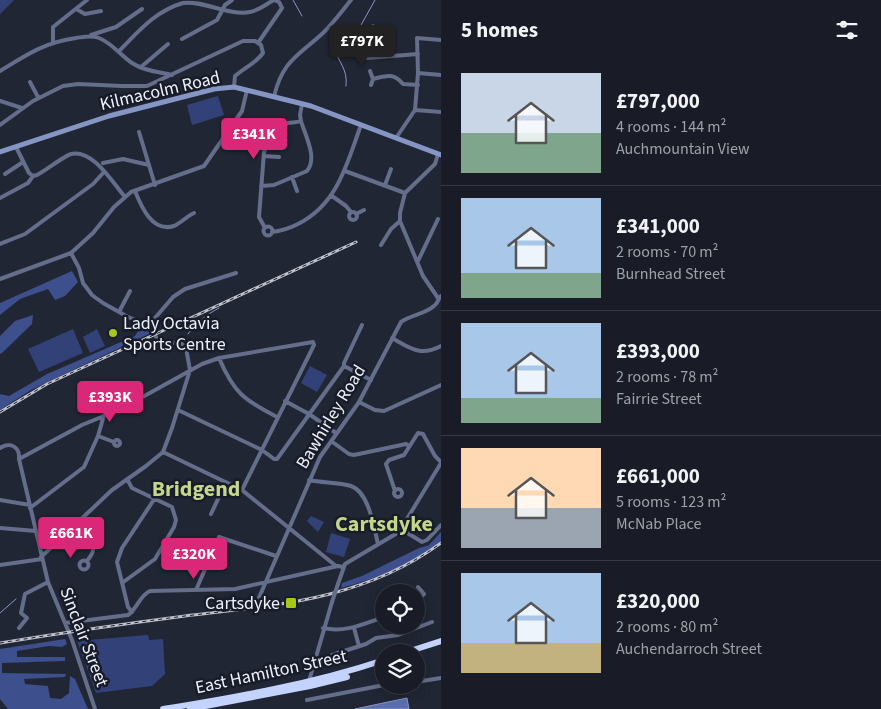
<!DOCTYPE html>
<meta charset="utf-8">
<style>
body{margin:0;font-family:"Source Sans 3",sans-serif;background:#262933;color:#f1f3f6;height:100vh;display:flex;flex-direction:column;font-size:19px;white-space:nowrap}
*{box-sizing:border-box;margin:0}
p{font-size:16px;color:#9fa1a7}
.icon{flex:none;width:28px;height:28px;fill:none;stroke:currentColor;stroke-width:2;stroke-linecap:round;stroke-linejoin:round}
.map{position:relative;flex:1;overflow:hidden}
.side{display:flex;flex-direction:column;background:#191c27;width:440px}
.side>*{flex:none}
.fabs{position:absolute;left:375px;top:584px;display:grid;gap:10px}
.fabs a{display:grid;place-items:center;width:50px;height:50px;border-radius:50%;background:#191c27;box-shadow:0 2px 12px #0003,0 0 0 1px #373a44;font-size:25px}
.price{position:absolute;translate:-50% -42px;padding:0 11px;border-radius:5px;background:#db2777;color:#fff;font-size:16px;line-height:32px;filter:drop-shadow(0 1px 2px #0008)}
.price::after{content:'';position:absolute;left:50%;top:30px;width:15px;height:11px;margin-left:-8px;background:inherit;clip-path:polygon(0 0,100% 0,50% 100%)}
.price.current{background:#222;color:#fff}
ul{padding:0;list-style:none}
li{display:flex;align-items:center;gap:15px;height:125px;padding:0 20px}
li+li{border-top:1px solid #373a44}
li span{display:grid;place-items:center;flex:none;width:140px;height:100px;border-radius:0px;color:#555}
li>.icon{margin-inline-start:auto}
span .icon{width:60px;height:60px;fill:#fffc;stroke-width:1}
li b{font-size:21px}
h2{display:flex;justify-content:space-between;align-items:center;height:60px;padding:0 20px;font-size:21px}
main{display:flex;flex:1;min-height:0}
.map>svg:first-child{display:block}
</style>
<main>
<div class="map">
<svg width="441" height="709" viewBox="0 0 441 709">
<rect width="100%" height="100%" fill="#212634"/>
<!-- green -->
<path fill="#324278" d="M0 0H14L0 14Z
M218 96 224 115 192 125 187 105Z
M73 329 83 353 39 372 28 349Z
M97 329 105 346 90 353 83 337Z
M310 366 327 375 317 392 301 383Z
M311 516 324 522 318 532 307 521Z
M331 533 350 539 344 557 326 552Z
M148 635 149 640 163 639 165 674 152 686 96 693 77 641Z"/>
<!-- forest -->
<path fill="#3d4f8c" d="M72 271 78 282 65 296 55 300 48 289 20 299 0 315V303Z
M33 315 32 324 2 353 0 354V336L15 321Z
M142 324 151 333 31 390 0 410V394L9 396 47 374 135 336Z
M441 532V541C412 564 377 579 341 588L342 583 362 576 419 548 429 545Z
M65 639 67 644 62 647 49 646 17 651V657H65V661L2 663V673L66 674 65 677 24 679 25 684 48 686 50 698 61 699 69 693 70 676 75 679 88 709H8L0 699V649Z"/>
<!-- water -->
<path fill="#5b6fb0" stroke="#8796c6" d="M407 698 409 709H355Z"/>
<g fill="none" stroke-linecap="round" stroke-linejoin="round">
<!-- stream -->
<path stroke="#8796c6" stroke-width="1" d="M293 0 302 16
M346 86C348 68 338 63 334 46L337 41 356 34 375 0
M188 334C197 322 206 315 219 308
M0 613 16 599"/>
<!-- street -->
<path stroke="#646e8a" stroke-width="4" d="M76 9 85 14 101 11
M373 26 360 41 362 54 367 58 418 54
M91 35 116 27 142 9
M182 39 217 20 225 5 232 0
M53 43V27L87 0
M258 43 282 8 279 2 274 0
M119 51C138 32 155 11 183 3 203 0 228 16 250 12 260 10 266 4 274 0
M141 67 168 44
M0 71C28 54 43 43 76 38 84 37 91 35 99 38 112 43 121 56 132 63 144 71 159 72 172 75
M370 71 373 79 371 85
M418 73 441 75
M373 79C386 76 393 72 403 84L418 85
M30 82 38 97
M274 97C282 61 298 56 323 33 333 23 342 11 351 0
M0 101 22 108
M415 110 441 112
M0 125 33 101 63 86 78 84 122 86H147L243 41H255L261 45 263 53C256 63 244 68 235 76L234 87
M139 132 155 185
M396 138 415 110 418 73 417 38 441 40
M16 147 29 173 33 176
M264 156 279 157
M103 163 123 159 149 165
M345 171 405 193
M5 174 23 162
M292 177 297 191
M385 185 391 169
M261 186 274 185 307 171C318 158 305 135 301 121
M135 191C141 206 152 233 174 226 181 223 187 216 194 213
M332 196 346 206 351 212
M0 198 28 183 33 176 37 175C45 171 64 156 71 154 93 149 112 182 125 197
M349 216a4 4 0 1 1 8 0a4 4 0 1 1-8 0Z
M356 214 364 210
M263.5 231a4.5 4.5 0 1 1 9 0a4.5 4.5 0 1 1-9 0Z
M265 228 259 217 264 152C268 141 276 127 288 123 292 122 296 123 301 121L300 115 302 104
M272 232C282 231 290 228 298 224 338 204 347 163 361 125
M0 244 25 234 93 184 104 172
M381 245 391 229 400 221
M418 261 438 219
M0 279 71 253 93 233 114 207 131 192 204 166 242 111 247 90
M438 298 423 276 400 221V213L405 193 435 164 438 154
M119 312 130 291
M149 325 173 297 185 289 236 273
M392 338C410 348 421 357 441 346
M219 358C234 393 244 400 277 417
M344 366 371 380
M285 401 309 414 336 433
M359 402 375 410 384 411 441 385
M178 410 262 450 274 459H277L344 366V363L362 325
M98 436 114 442
M114 443a3 3 0 1 1 6 0a3 3 0 1 1-6 0Z
M331 441 349 454 354 455 406 444 409 446
M0 448C10 441 20 447 19 459L48 582 72 640 95 709
M163 452 242 490 336 566
M19 459 82 425 121 409 202 364 219 358 313 342 314 345 242 490
M309 480C323 483 338 482 351 486 369 492 374 528 378 544
M394 493a4 4 0 1 1 8 0a4 4 0 1 1-8 0Z
M395 491 386 464 389 460 404 455 418 433 423 434 435 456 441 462
M0 500 30 505
M30 508 84 467 98 436 104 415
M211 514 226 482
M0 528 36 531
M73 528C78 532 94 542 93 550 93 554 89 558 87 561
M401 529 422 542 427 540 441 525
M41 557 112 490 146 466 163 452 172 428 190 370 186 348 181 343 159 342 149 325 128 317 103 303 92 295 83 283 79 268 71 253
M79.5 565a4.5 4.5 0 1 1 9 0a4.5 4.5 0 1 1-9 0Z
M0 565 42 559
M122 583 155 559 174 527 176 520 172 507 132 488 127 479
M338 584 345 564 399 532 441 463
M196 590 219 537 276 556
M258 600 320 457 359 402 401 322C411 315 425 314 434 306 438 303 438 299 441 296
M416 601 424 594 418 587
M132 612 128 607 117 562 122 548 155 498
M65 623 128 615C137 609 140 595 150 591L235 589 338 566 343 567
M19 628 27 618 21 613 25 594 48 582
M323 628C345 633 363 624 384 617
M354 628 359 646
M332 655 366 644 376 638 398 635 432 622
M309 681 332 602
M416 682 441 678
M307 700 384 685"/>
<!-- secondary -->
<path stroke="#8696c4" stroke-width="5" d="M0 152 109 116 214 89 234 87 311 106 441 155"/>
<!-- highway -->
<path stroke="#c4d3fe" stroke-width="6" d="M407 652 441 641
M163 709C237 697 312 684 384 660
M190 709 310 686 347 677"/>
<!-- rail casing -->
<g stroke="#bec1cc" stroke-width="3">
<path id="rail" d="M0 412 47 384 356 242
M0 643C61 633 123 624 185 616 277 605 363 600 441 543"/>
</g>
<!-- rail -->
<use href="#rail" stroke="#181c29" stroke-width="1" stroke-dasharray="4" stroke-linecap="butt"/>
<!-- street-bridge -->
<path stroke="#646e8a" stroke-width="4" d="M332 602 338 584"/>
</g>
<!-- markers -->
<g fill="#aac718" stroke="#181c29" stroke-width="2">
<circle cx="113" cy="333" r="5"/>
<rect x="285" y="597" width="12" height="12" rx="2.5"/>
</g>
<g text-anchor="middle" dominant-baseline="central" stroke-width="5" stroke-linejoin="round" paint-order="stroke">
<!-- street labels -->
<g font-size="18" fill="#eef1fb" stroke="#181c29">
<text transform="translate(160 91) rotate(-13)">Kilmacolm Road</text>
<text transform="translate(331 417) rotate(-59)">Bawhirley Road</text>
<text transform="translate(84 637) rotate(69)">Sinclair Street</text>
<text transform="translate(271 672) rotate(-12)">East Hamilton Street</text>
</g>
<!-- poi labels -->
<g font-size="18" fill="#eef1fb" stroke="#181c29" text-anchor="start">
<text x="123" y="323">Lady Octavia<tspan x="123" dy="21">Sports Centre</tspan></text>
<text x="280" y="603" text-anchor="end">Cartsdyke</text>
</g>
<!-- district labels -->
<g font-size="22" font-weight="bold" fill="#c4d78c" stroke="#181c29">
<text x="196" y="489">Bridgend</text>
<text x="384" y="524">Cartsdyke</text>
</g>
</g>
</svg>
<div class="fabs">
<a><svg class="icon" aria-label="locate" viewBox="0 0 24 24"><circle cx="12" cy="12" r="6"/><path d="M12 2v4M12 18v4M2 12h4M18 12h4"/></svg></a>
<a><svg class="icon" aria-label="layers" viewBox="0 0 24 24"><path d="M12 4l9 5-9 5-9-5zM3 14l9 5 9-5"/></svg></a>
</div>
<b class="price current" style="left:362px;top:67px">£797K</b>
<b class="price" style="left:254px;top:160px">£341K</b>
<b class="price" style="left:110px;top:423px">£393K</b>
<b class="price" style="left:71px;top:559px">£661K</b>
<b class="price" style="left:194px;top:580px">£320K</b>
</div>
<section class="side">
<h2>5 homes<svg class="icon" aria-label="filters" viewBox="0 0 24 24"><path d="M4 7h16M4 17h16"/><circle cx="9" cy="7" r="2"/><circle cx="15" cy="17" r="2"/></svg></h2>
<ul>
<li><span style="background:linear-gradient(#c9d6e8 60%,#7fa58c 0)"><svg class="icon" aria-label="home" viewBox="0 0 24 24"><path d="M3 11l9-7 9 7M6 9v11h12V9"/></svg></span><div><b>£797,000</b><p>4 rooms · 144 m²</p><p>Auchmountain View</p></div></li>
<li><span style="background:linear-gradient(#a9c7e8 75%,#7fa58c 0)"><svg class="icon" aria-label="home" viewBox="0 0 24 24"><path d="M3 11l9-7 9 7M6 9v11h12V9"/></svg></span><div><b>£341,000</b><p>2 rooms · 70 m²</p><p>Burnhead Street</p></div></li>
<li><span style="background:linear-gradient(#a9c7e8 75%,#7fa58c 0)"><svg class="icon" aria-label="home" viewBox="0 0 24 24"><path d="M3 11l9-7 9 7M6 9v11h12V9"/></svg></span><div><b>£393,000</b><p>2 rooms · 78 m²</p><p>Fairrie Street</p></div></li>
<li><span style="background:linear-gradient(#ffd9b3 60%,#9aa5b1 0)"><svg class="icon" aria-label="home" viewBox="0 0 24 24"><path d="M3 11l9-7 9 7M6 9v11h12V9"/></svg></span><div><b>£661,000</b><p>5 rooms · 123 m²</p><p>McNab Place</p></div></li>
<li><span style="background:linear-gradient(#a9c7e8 70%,#c2b280 0)"><svg class="icon" aria-label="home" viewBox="0 0 24 24"><path d="M3 11l9-7 9 7M6 9v11h12V9"/></svg></span><div><b>£320,000</b><p>2 rooms · 80 m²</p><p>Auchendarroch Street</p></div></li>
</ul>
</section>
</main>
